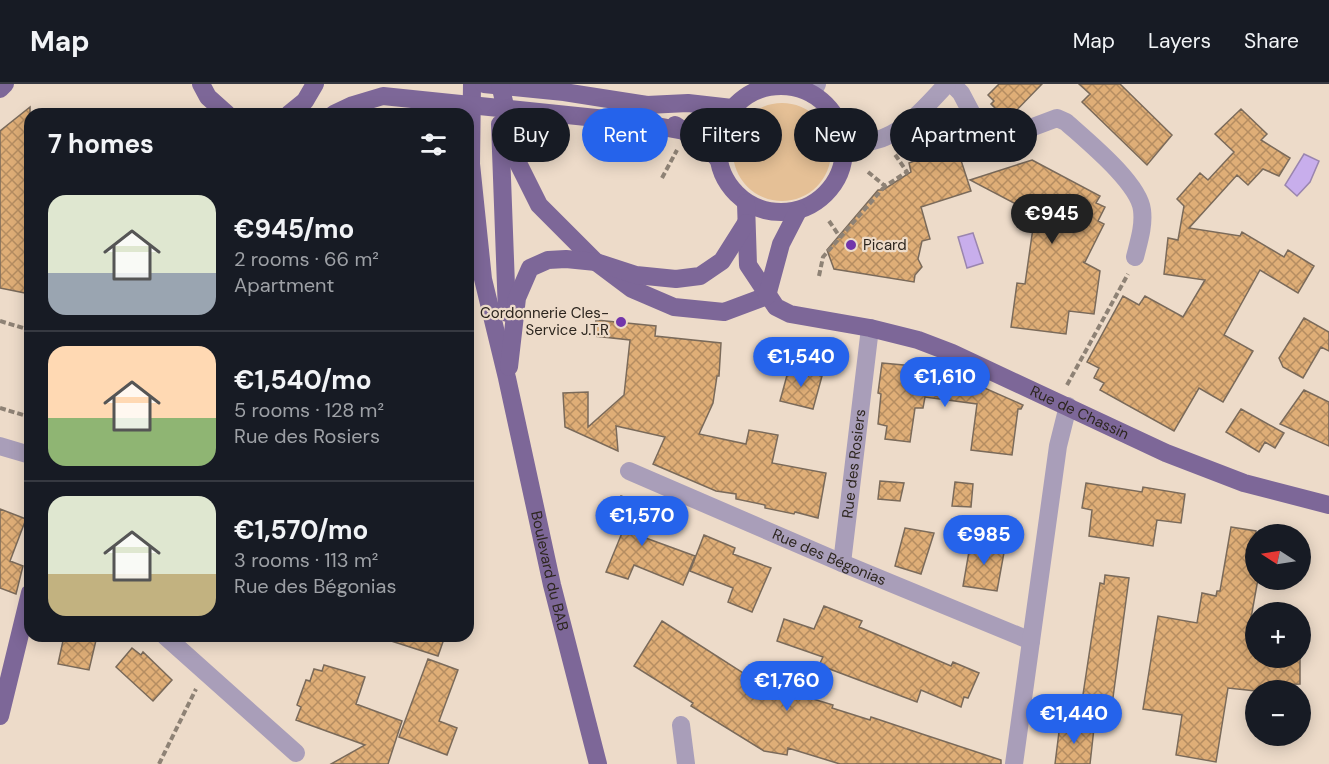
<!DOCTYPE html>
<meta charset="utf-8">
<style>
body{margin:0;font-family:"DM Sans",sans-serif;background:#242831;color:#f1f3f6;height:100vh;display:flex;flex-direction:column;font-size:22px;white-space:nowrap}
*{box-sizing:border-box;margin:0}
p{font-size:20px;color:#9ea1a6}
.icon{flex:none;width:33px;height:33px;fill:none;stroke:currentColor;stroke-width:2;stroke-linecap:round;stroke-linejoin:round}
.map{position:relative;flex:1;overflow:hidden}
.side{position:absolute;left:24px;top:24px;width:450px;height:534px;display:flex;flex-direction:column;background:#171b24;border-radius:18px;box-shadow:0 3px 15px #0003}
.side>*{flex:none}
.guide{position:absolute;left:492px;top:24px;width:570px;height:54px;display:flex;gap:12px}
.needle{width:39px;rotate:282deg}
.buttons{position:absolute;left:1245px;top:440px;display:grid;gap:12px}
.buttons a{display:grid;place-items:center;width:66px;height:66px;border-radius:50%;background:#171b24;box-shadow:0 3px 15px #0003;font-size:30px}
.price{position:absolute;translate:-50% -51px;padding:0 14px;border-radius:21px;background:#2563eb;color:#fff;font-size:20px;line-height:39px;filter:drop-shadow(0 2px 3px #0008)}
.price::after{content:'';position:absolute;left:50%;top:36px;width:18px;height:14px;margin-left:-9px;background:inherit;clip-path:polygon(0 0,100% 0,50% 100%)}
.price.active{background:#222;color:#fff}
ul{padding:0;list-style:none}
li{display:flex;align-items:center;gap:18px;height:150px;padding:0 24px}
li+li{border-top:2px solid #363941}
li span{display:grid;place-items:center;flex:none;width:168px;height:120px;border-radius:18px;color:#555}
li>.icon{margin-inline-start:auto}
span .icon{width:72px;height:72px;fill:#fffc;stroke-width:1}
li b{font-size:26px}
h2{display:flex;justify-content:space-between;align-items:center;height:72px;padding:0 24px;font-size:26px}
.chip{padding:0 21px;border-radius:27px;background:#171b24;box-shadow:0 3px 15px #0003;font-size:21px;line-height:54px}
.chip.active{background:#2563eb;color:#fff}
header{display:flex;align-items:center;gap:36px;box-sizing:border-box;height:84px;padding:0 30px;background:#171b24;border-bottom:2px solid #363941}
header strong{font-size:28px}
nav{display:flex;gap:33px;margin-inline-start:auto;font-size:21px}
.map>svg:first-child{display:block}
</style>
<header>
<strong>Map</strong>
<nav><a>Map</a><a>Layers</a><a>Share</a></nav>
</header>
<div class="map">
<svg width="1329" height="680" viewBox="0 0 1329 680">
<defs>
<pattern id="building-cross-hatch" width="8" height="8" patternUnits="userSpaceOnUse" patternTransform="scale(1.5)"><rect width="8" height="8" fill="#dfae77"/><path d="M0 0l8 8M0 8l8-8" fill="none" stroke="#b58d61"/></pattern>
</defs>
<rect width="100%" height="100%" fill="#eddbc9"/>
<!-- grass -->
<path fill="#e5c096" d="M733 68a49 49 0 1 1 98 0a49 49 0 1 1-98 0Z"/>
<!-- water -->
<path fill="#c8aeec" stroke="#9a85ae" stroke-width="1.5" d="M1304 70 1319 77 1310 98 1297 112 1285 101Z
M973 149 983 179 967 184 958 153Z"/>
<!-- building -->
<path fill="url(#building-cross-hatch)" stroke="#7a6a5a" stroke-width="1.5" d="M999 0H1042L1007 36 991 20 994 17 988 11Z
M1079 0H1120L1172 51 1147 81 1082 18 1090 10Z
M30 23V210L0 204V47Z
M1241 25 1267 50 1261 56 1290 74 1279 92 1263 85 1248 101 1237 91 1189 144 1240 152 1242 148 1284 173 1288 166 1314 182 1298 209 1260 186 1224 251 1253 267 1223 318 1199 304 1174 347 1100 306 1104 299 1094 294 1099 284 1087 278 1123 212 1139 221 1145 212 1183 233 1205 196 1164 190 1168 154 1178 156 1184 122 1177 115 1200 89 1208 96 1234 68 1215 50Z
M956 61 971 107 921 123 930 155 922 157 918 175 922 183 915 191 914 198 834 185 827 166 878 106H883L911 88 909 79Z
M1032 76 1100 112 1096 119 1105 123 1098 137 1104 140 1085 178H1083L1100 187 1094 230 1069 227 1066 250 1011 243 1017 199 1025 200 1035 130 970 96Z
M1304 234 1329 248V267L1321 263 1303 294 1283 283 1279 274Z
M596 236 656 242 655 252 721 259 719 292H717L713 319 699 350 746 360 749 346 778 351 772 379 826 389 818 434 795 428 794 430 765 424V421L736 415V410L716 407 653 380 665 353 616 342 618 367 565 343 563 309 588 308V343L624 311 630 256 594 252Z
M882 279 914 282V288L919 289V295L980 302 1023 321 1021 325H1018L1012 371 971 366 977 320 925 313 923 324H915L910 358 885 355 887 342 878 340 881 310 878 309Z
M789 284 822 292 813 325 780 317Z
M1304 306 1329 318V362L1280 340Z
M1241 325 1284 349 1275 364 1265 358 1259 368 1226 348Z
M880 397 904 399 900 417 878 415Z
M955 398 973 400 971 423 952 422Z
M1086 399 1142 408 1143 403 1185 410 1181 439 1157 436 1153 462 1089 452 1092 426 1082 424Z
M621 412 644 421 632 449 695 472 683 501 634 481 628 495 606 488 622 449 602 441 613 417 617 418Z
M0 425 26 435 10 477 23 482 16 510 0 504Z
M1231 443 1256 447V495H1258L1251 534H1256V573H1300V600L1270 601 1268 606 1256 607 1228 604 1216 678 1176 671 1182 631 1143 625 1158 532 1197 539 1202 509 1216 512 1217 507H1220Z
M905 444 934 449 921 490 895 482Z
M704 451 735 464 733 470 771 484 752 528 728 518 733 504 690 487Z
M971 456 1005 463 997 507 963 502Z
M1105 491 1129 494 1112 621 1082 617 1100 499 1104 500Z
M824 522 862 537 859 543 951 582 953 578 979 589 968 614 964 613 961 623 921 606 917 618 819 581 823 573 777 557 784 535 814 545Z
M662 537 765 603 790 608 833 621 832 624 870 636 871 633 910 646 1001 676V680H840L788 664 787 671 764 667 691 622 693 619 634 582Z
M64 552H97L89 586 58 580Z
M389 552H445L438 572 388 556Z
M132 564 141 571 143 568 172 596 153 617 116 583Z
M428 575 458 586 439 637 457 644 447 671 399 653Z
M324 581 365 593 356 620 402 637 388 680H331L365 661 296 636 301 623 297 621 306 596 310 597 314 585 322 587Z
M1060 640 1094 644 1090 680H1055Z"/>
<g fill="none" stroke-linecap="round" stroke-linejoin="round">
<!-- path -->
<path stroke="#8e8275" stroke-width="4" stroke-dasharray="6 3" stroke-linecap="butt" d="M868 88 885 102 907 88 894 69
M662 94 677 66
M829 137 840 153
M819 192 823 173 885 102
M0 237 30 246
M1067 301 1128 190
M0 324 30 333
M159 680 196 605"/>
<!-- minor -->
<g stroke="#a99eb9" stroke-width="18">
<path d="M952 0 961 9 981 47 987 51H1012L1057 34 1066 38C1087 57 1139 99 1142 126 1144 142 1139 157 1135 173"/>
<path d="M812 10 817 0"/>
<path d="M844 58C853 58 864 59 873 57 904 50 926 22 947 0"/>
<path d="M0 362 30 371"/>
<path id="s1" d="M629 387 842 479 1031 557"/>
<path id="s2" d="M842 479 870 244"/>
<path d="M165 552 296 669"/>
<path d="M681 641 686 680"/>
<path d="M1014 680 1058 362 1068 322"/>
</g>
<!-- major -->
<g stroke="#7d6798" stroke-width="18">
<path d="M201 0 208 13 227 30"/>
<path id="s3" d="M472 0 471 80 483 195 507 294 552 501 598 680"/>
<path d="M484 0 564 8 647 21 688 19 732 24"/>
<path d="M500 0 518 79 539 121 596 178 632 205 674 223 724 228 767 212"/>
<circle cx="781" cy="65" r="63"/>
<path d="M0 5 5 0"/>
<path d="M289 30 305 17 315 0"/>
<path d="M334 30 353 21 383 12 635 38 684 47"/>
<path d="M500 40 507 229"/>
<path d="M675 41 703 60 718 75"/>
<path id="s4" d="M746 119 748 181 776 223 790 230 870 244 918 256 952 269 1166 369 1244 399 1329 421"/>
<path d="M767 212 781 160 798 127"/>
<path d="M509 283 517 214 530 184 548 176 566 175 596 178 636 191 676 195 700 192 722 177 746 139"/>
<path d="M0 632 30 509"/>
</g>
</g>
<!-- markers -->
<g fill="#7235aa" stroke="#eddbc9" stroke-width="2">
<circle cx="851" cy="161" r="6"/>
<circle cx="621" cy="238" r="6"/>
</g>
<g text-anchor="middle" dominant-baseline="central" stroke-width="4.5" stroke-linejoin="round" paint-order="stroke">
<!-- poi labels -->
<g font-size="15" fill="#2d261f" stroke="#eddbc9" text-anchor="start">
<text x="863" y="161">Picard</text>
<text x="609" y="229" text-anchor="end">Cordonnerie Cles-<tspan x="609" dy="17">Service J.T.R</tspan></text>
</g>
<!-- street labels -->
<g font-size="15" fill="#2d261f" stroke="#eddbc9">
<text stroke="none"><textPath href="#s4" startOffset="436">Rue de Chassin</textPath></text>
<text stroke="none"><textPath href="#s2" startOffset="100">Rue des Rosiers</textPath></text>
<text stroke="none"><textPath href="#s1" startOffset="218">Rue des Bégonias</textPath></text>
<text stroke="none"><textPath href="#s3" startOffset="495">Boulevard du BAB</textPath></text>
</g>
</g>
</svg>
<div class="buttons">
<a><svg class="needle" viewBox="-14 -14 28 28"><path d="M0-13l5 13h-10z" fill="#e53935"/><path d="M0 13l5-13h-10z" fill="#9ea1a6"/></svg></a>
<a>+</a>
<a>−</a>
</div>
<b class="price active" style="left:1052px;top:161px">€945</b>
<b class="price" style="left:801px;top:304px">€1,540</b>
<b class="price" style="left:945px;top:324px">€1,610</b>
<b class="price" style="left:642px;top:463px">€1,570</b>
<b class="price" style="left:984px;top:482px">€985</b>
<b class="price" style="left:787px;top:628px">€1,760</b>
<b class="price" style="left:1074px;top:661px">€1,440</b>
<div class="guide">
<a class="chip">Buy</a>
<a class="chip active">Rent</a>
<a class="chip">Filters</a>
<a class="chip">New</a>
<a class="chip">Apartment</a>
</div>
<section class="side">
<h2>7 homes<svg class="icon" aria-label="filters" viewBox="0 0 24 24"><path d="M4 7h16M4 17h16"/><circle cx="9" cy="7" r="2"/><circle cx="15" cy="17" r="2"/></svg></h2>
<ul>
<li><span style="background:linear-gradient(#dfe7d0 65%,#9aa5b1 0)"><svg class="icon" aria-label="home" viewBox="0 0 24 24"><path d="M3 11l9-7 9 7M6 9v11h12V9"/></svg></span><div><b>€945/mo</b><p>2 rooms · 66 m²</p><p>Apartment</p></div></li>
<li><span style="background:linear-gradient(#ffd9b3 60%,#8fb573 0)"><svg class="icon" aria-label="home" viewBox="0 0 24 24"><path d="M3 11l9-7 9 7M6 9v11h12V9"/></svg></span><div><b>€1,540/mo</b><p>5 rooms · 128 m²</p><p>Rue des Rosiers</p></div></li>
<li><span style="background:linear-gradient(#dfe7d0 65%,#c2b280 0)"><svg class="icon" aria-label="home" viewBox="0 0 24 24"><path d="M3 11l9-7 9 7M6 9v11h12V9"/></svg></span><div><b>€1,570/mo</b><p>3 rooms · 113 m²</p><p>Rue des Bégonias</p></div></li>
</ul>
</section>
</div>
